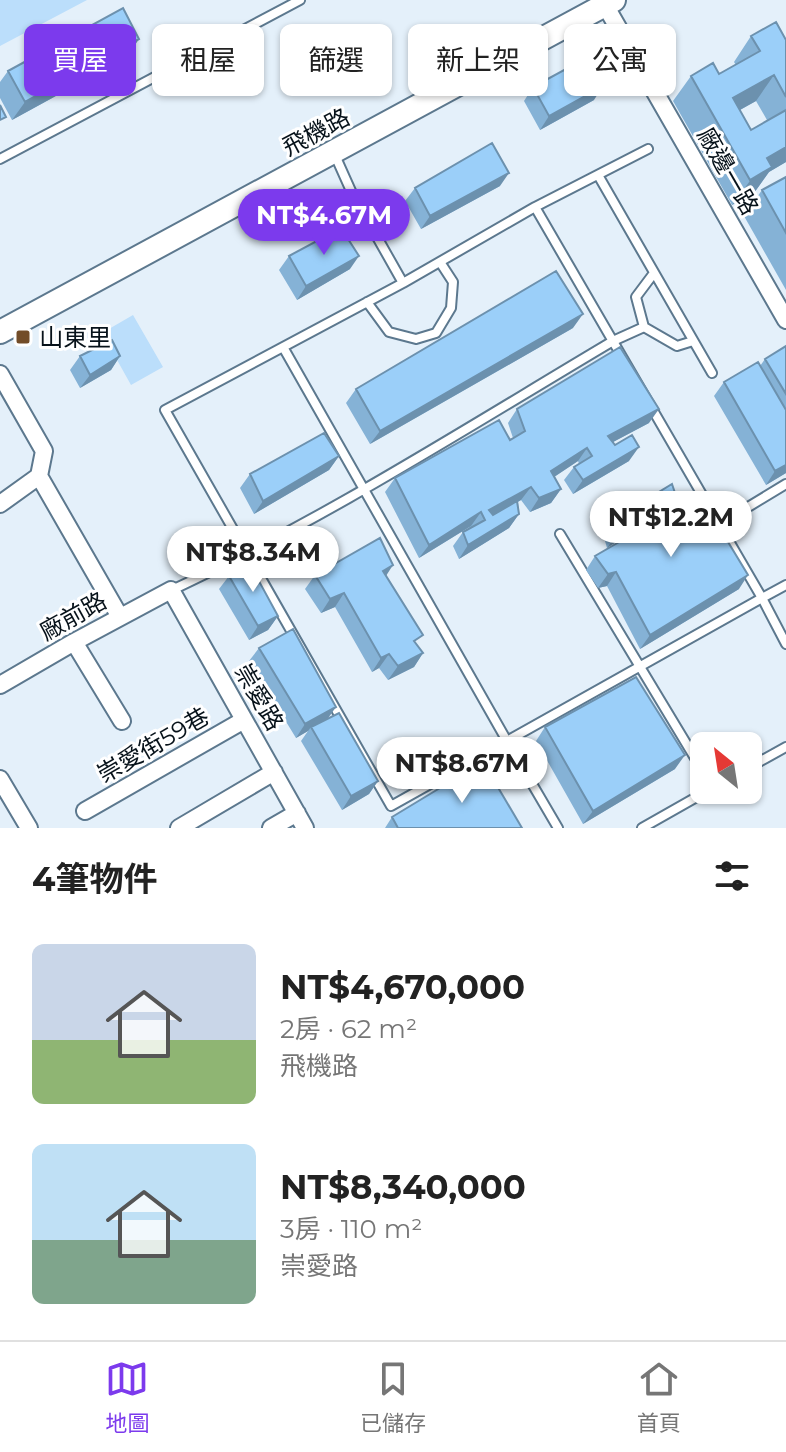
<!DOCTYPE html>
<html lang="zh-TW">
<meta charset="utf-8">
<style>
body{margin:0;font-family:Montserrat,"Noto Sans TC",sans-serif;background:#f6f6f6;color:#222;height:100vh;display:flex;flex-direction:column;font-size:30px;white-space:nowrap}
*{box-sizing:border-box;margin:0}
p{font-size:26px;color:#767676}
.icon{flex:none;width:44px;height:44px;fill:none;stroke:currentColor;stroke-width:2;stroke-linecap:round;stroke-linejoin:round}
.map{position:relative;height:828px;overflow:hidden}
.sheet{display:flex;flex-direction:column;background:#fff;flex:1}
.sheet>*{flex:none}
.banner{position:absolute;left:24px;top:24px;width:738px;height:72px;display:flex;gap:16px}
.needle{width:52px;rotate:330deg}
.fabs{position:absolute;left:690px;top:732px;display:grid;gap:16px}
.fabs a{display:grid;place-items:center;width:72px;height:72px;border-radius:12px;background:#fff;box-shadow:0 2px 6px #0004;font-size:40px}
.price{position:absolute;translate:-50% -68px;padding:0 18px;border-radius:28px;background:#fff;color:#222;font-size:26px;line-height:52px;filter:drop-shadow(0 2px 4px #0008)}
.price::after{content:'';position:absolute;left:50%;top:48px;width:24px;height:18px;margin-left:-12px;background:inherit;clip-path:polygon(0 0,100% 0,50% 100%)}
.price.current{background:#7c3aed;color:#fff}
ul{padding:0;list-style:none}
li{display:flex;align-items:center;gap:24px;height:200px;padding:0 32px}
li span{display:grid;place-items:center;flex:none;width:224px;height:160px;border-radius:12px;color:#555}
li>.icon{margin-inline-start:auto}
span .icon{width:96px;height:96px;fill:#fffc;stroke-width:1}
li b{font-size:34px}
h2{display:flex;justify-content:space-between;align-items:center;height:96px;padding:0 32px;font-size:34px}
.chip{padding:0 28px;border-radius:12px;background:#fff;box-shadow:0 2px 6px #0004;font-size:28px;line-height:72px}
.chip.current{background:#7c3aed;color:#fff}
.tabs{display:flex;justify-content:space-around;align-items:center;height:112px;border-top:2px solid #e0e0e0;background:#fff;font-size:22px;color:#767676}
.tabs a{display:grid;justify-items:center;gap:4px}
.tabs .current{color:#7c3aed}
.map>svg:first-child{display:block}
</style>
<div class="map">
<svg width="786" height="828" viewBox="0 0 786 828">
<rect width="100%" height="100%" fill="#e4f0fa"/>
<!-- green -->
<path fill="#bbdefb" d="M0 0H87L0 46Z
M133 315 163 367 131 385 102 333Z"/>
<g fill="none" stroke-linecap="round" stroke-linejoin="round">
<!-- lane casing -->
<g stroke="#5c788e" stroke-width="12">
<path id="lane" d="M334 153 351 191 403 283
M0 159 300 0
M598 175 712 373
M535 207 762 598 391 806 165 410 403 283Z
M535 207 648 149
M367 302 389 332 416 339 436 333 451 308 453 282 440 262
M644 327 636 297 654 273
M283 347 507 741 558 828
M720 524 786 484
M560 534 704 773
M786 585 762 598 786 644
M172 590C325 519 468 427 613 341L644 327 677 346 693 341
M748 768 786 747
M642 828 709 790"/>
</g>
<!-- street casing -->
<g stroke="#5c788e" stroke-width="20">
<path id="street" d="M605 5 786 320
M0 374 44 451 39 476 120 617
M0 504 39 476
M74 642 122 721
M0 685 74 642 171 590 305 828
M0 779 29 828
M85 811 244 720
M179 828 274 772
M271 828 297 813"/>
</g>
<!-- secondary casing -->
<g stroke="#5c788e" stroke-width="26">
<path id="secondary" d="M0 332 614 0"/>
</g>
<!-- lane -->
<use href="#lane" stroke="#fff" stroke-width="8"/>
<!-- street -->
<use href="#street" stroke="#fff" stroke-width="16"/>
<!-- secondary -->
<use href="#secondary" stroke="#fff" stroke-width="22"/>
</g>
<!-- wall -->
<path fill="#85b2d6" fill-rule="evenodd" d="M751 36 786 40V162L769 172 754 193 732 205 673 101 691 76 719 74 736 65 734 62ZM756 101 767 120 751 130 740 110Z
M127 57 12 120 0 98V82L8 71Z
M533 87 594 100 540 130 524 101Z
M786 177V290L744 216 762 190Z
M500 186 421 229 405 201 415 188Z
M289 256 350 269 297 300 279 270Z
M573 328 370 444 346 403 356 389Z
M786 346V473L766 485 714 396 724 382 760 366 765 359Z
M80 356H120L111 370 80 388 70 370Z
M517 409 649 423 613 442 629 461 573 494 564 480 574 467 579 464 578 461 554 477 561 489 551 503 530 512 521 500 518 502 519 514 509 528 459 559 453 546 463 532 471 526 419 558 385 492 395 478 513 438 508 423Z
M339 456 329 470 254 514 240 488 250 474Z
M668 512 663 515 739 589 640 649 607 586 598 588 586 570 595 556 624 540 622 538 607 548 603 534 613 520Z
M315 575H386L416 644 423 653 414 667 388 680 379 668 372 672 335 607 321 613 305 589Z
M229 576 278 616 268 630 249 640 219 589Z
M259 648 328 718 378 781 369 794 342 810 301 741 308 731 296 738 249 661Z
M545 727 675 769 583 824 536 741Z
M392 817 522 828H385Z"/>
<!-- shaded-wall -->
<path fill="#6c91ae" d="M139 39 127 57 12 120 25 102Z
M774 75 756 101 718 122 733 98Z
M603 86 594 100 540 130 549 116Z
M786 147V162L769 172 754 193 732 205 767 158Z
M509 173 500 186 421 229 430 216Z
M359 256 350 269 297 300 306 286Z
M583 314 573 328 370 444 380 431Z
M120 356 111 370 80 388 90 375Z
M659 409 649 423 598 450 608 436Z
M639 447 629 461 573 494 583 480Z
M587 448 578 461 542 485 551 471Z
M339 456 329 470 254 514 263 501Z
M786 465V473L766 485 775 471Z
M531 487 521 500 484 520 489 510Z
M561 489 551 503 530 512 539 498Z
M677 499 668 512 650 523 660 509Z
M481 512 471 526 419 558 429 545Z
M519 514 509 528 459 559 468 545Z
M632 524 622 538 607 548 617 534Z
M393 565 384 579 383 571Z
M616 572 607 586 598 588 608 574Z
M748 575 739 589 640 649 650 635Z
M344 593 335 607 321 613 330 599Z
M278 616 268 630 249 640 258 626Z
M423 653 414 667 388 680 398 666Z
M389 654 379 668 372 672 381 658Z
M336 707 326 721 311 727 308 731 296 738 305 724Z
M685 755 675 769 583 824 593 811Z
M378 781 369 794 342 810 351 796Z"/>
<!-- building -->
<path fill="#9bcff9" stroke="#6c91ae" stroke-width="2" d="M123 8 139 39 25 102 8 71Z
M776 22 786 40V97L774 75 733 98 751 130 786 110V147L767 158 772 167 750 180 691 76 713 63 719 74 760 51 751 36Z
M586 58 603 86 549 116 533 87Z
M0 105 6 117 0 120Z
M492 143 509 173 430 216 415 188Z
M786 177V233L762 190Z
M341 228 359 256 306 286 289 256Z
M556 271 583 314 380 431 356 389Z
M112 340 120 356 90 375 80 356Z
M786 346V394L765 359Z
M620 347 659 409 608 436 615 445 632 435 639 447 583 480 574 467 592 456 587 448 551 471 561 489 539 498 531 487 489 510 493 515 517 501 519 514 468 545 463 532 485 520 481 512 429 545 395 478 499 420 510 440 525 431 517 409Z
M758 362 786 410V465L775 471 724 382Z
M324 433 339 456 263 501 250 474Z
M672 484 677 499 660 509 664 517 699 494 748 575 650 635 616 572 608 574 595 556 638 531 632 524 617 534 613 520Z
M380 538 393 565 383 571 423 635 414 641 423 653 398 666 389 654 381 658 344 593 330 599 315 575Z
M248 561 278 616 258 626 229 576Z
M293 629 336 707 305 724 259 648Z
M636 677 685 755 593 811 545 727Z
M339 713 378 781 351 796 311 727Z
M483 762 522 828H398L392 817Z"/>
<!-- markers -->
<rect fill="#724c28" stroke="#fff" stroke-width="3" x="15" y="329" width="16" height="16" rx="4"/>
<g text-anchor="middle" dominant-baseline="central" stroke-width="6" stroke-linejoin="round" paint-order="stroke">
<!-- street labels -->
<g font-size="24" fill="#07121a" stroke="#fff">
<text transform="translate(316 132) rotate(-28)">飛機路</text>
<text transform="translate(728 171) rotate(60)">廠邊一路</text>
<text transform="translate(73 616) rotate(-29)">廠前路</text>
<text transform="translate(259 697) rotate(60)">崇愛路</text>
<text transform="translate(153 745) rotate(-30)">崇愛街59巷</text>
</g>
<!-- poi labels -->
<g font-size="24" fill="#07121a" stroke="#fff" text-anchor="start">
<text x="39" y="337">山東里</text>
</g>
</g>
</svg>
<div class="fabs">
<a><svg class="needle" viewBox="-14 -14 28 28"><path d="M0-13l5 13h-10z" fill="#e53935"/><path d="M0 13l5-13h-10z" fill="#767676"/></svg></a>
</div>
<b class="price current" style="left:324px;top:257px">NT$4.67M</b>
<b class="price" style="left:671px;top:559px">NT$12.2M</b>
<b class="price" style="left:253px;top:594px">NT$8.34M</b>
<b class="price" style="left:462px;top:805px">NT$8.67M</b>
<div class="banner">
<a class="chip current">買屋</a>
<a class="chip">租屋</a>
<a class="chip">篩選</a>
<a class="chip">新上架</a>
<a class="chip">公寓</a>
</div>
</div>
<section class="sheet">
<h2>4筆物件<svg class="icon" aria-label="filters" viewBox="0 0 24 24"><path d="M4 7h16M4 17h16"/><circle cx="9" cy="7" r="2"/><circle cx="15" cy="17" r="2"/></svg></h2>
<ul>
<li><span style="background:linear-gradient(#c9d6e8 60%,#8fb573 0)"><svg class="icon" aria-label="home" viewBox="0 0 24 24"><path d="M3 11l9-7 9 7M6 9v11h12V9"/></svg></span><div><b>NT$4,670,000</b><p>2房 · 62 m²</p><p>飛機路</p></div></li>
<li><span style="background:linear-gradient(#bfe0f5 60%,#7fa58c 0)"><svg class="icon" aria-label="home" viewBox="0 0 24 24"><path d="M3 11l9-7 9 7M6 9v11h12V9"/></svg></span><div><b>NT$8,340,000</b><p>3房 · 110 m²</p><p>崇愛路</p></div></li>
</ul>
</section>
<nav class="tabs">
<a class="current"><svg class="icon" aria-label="map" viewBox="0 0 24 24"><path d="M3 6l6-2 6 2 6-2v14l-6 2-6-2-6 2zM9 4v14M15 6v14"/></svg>地圖</a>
<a><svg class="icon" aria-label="saved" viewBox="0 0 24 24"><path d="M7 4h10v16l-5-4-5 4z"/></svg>已儲存</a>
<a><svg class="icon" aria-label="home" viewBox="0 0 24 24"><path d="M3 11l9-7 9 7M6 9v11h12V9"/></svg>首頁</a>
</nav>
